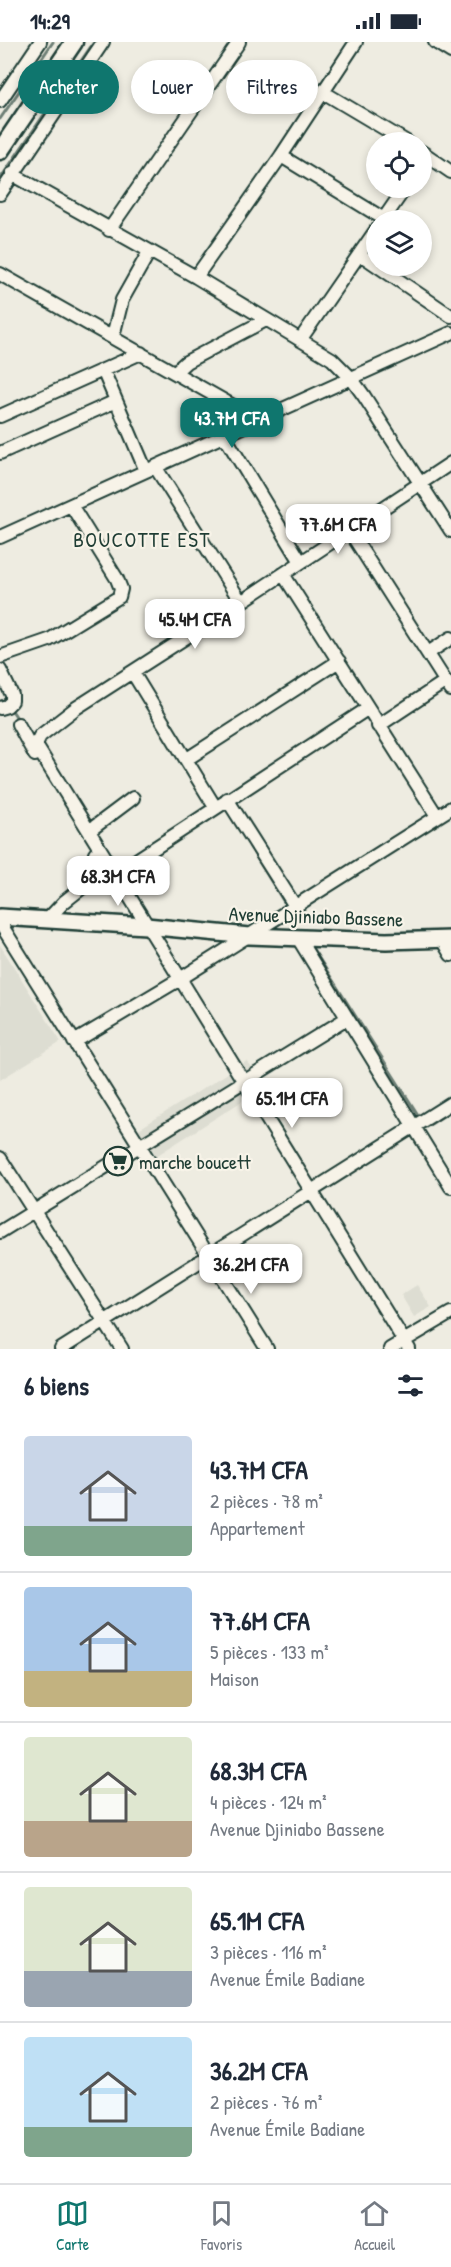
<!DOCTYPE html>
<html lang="fr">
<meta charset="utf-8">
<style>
body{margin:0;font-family:"Patrick Hand",sans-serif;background:#f6f6f7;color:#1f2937;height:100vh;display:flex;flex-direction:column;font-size:22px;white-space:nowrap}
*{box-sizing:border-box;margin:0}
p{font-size:20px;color:#747a83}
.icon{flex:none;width:33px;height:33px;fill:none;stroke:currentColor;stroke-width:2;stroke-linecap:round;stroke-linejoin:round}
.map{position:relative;height:1307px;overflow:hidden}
.sheet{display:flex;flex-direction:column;background:#fff;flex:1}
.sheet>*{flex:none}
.guide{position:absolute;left:18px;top:18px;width:416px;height:54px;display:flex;gap:12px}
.controls{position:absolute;left:366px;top:90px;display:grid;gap:12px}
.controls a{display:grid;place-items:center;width:66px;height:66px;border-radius:50%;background:#fff;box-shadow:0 3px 9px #0003;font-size:30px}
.price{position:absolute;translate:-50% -51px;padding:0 14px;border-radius:12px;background:#fff;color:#222;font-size:20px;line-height:39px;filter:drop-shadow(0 2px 3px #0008)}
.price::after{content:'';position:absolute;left:50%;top:36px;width:18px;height:14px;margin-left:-9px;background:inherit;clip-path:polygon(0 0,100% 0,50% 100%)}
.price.selected{background:#0f766e;color:#fff}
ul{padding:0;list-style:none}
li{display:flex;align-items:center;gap:18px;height:150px;padding:0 24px}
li+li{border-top:2px solid #e0e1e3}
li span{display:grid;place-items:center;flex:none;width:168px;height:120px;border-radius:6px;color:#555}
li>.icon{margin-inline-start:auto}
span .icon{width:72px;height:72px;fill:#fffc;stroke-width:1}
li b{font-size:26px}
h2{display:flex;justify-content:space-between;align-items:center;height:72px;padding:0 24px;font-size:26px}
.pill{padding:0 21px;border-radius:27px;background:#fff;box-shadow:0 3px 9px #0003;font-size:21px;line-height:54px}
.pill.selected{background:#0f766e;color:#fff}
.status{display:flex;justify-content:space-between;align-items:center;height:42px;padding:0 30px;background:#fff;direction:ltr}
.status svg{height:16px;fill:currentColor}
.tab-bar{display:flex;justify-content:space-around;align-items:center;height:84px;border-top:2px solid #e0e1e3;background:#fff;font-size:16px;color:#747a83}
.tab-bar a{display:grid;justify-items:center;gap:3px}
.tab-bar .selected{color:#0f766e}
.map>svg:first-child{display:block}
</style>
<div class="status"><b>14:29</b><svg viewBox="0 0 49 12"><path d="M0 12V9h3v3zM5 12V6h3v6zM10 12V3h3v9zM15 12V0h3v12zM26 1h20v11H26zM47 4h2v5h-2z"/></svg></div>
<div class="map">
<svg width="451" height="1307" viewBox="0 0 451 1307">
<rect width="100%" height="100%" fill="#eeece1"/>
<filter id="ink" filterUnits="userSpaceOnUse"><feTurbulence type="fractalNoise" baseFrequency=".0167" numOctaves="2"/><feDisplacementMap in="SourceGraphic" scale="12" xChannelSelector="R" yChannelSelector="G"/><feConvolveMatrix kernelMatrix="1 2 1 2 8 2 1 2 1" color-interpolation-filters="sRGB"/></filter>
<g filter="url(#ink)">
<!-- built -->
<path fill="#ddddd2" d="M0 903 61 1000 0 1038Z
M247 1019 264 1045 156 1114 139 1087Z
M417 1243 431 1265 414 1275 401 1253Z"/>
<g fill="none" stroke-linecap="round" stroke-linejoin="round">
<!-- stream -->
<path stroke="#6c7e74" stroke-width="3" d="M0 77 53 0
M0 137 94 0
M11 667 19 679
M250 805 287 865
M313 907 420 1076
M423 1082 426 1085 451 1069"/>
<!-- minor casing -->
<g stroke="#1f3d34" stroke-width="16">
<path id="minor" d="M435 0 451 10
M323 50 407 100
M0 59 40 0
M422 110 451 130
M281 114 384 177
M12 132 196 235 332 317 351 336 364 354 451 489
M0 152 103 0
M383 178 405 146
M109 188 239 0
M360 212 451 274
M0 232 258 378
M196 235 281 114 356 0
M113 294 122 258 149 210
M300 298 376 188
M103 328 146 429
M175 330 186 320 266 278
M0 374 141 311
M224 393 301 520
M0 411 116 359
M156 426 241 560
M349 488 451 648
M0 495 451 291
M283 532 437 774
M428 611 451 596
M0 615 49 598 119 555 121 547 117 537 71 463
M0 628 12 653V659L7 664 0 666
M133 631 215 765
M18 682 35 713
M378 684 446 639
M187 717 339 619
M227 757 295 864
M89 789 133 756
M115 832 367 667
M47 878 64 860 98 833 102 828 95 812
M0 881 267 1307
M298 896 451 1145
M442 898 451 913
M74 1000 180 937 451 766
M0 1116 122 1307
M0 1190 347 976
M61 1307 451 1061
M390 1307 451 1271
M409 1307 37 705V700L40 694 76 666 241 560 451 421"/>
</g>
<!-- major casing -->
<g stroke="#1f3d34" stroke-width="20">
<path id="major" d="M0 875 146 884 249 894 386 899 451 897"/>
</g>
<!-- highway casing -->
<g stroke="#1f3d34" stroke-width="21">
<path id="highway" d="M0 109 74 0"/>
</g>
<!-- minor -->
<use href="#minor" stroke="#f7f3e8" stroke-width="12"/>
<!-- major -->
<use href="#major" stroke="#f7f3e8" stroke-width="15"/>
<!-- highway -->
<use href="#highway" stroke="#f7f3e8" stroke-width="16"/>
</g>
</g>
<!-- icons -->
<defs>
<g id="supermarket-ring" transform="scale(1.5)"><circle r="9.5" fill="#f7f3e8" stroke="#1f3d34" stroke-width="1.5"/><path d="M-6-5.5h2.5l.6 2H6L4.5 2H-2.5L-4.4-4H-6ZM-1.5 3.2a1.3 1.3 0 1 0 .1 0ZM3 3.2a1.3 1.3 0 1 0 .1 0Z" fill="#1f3d34"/></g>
</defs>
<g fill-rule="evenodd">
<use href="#supermarket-ring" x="118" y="1119"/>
</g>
<g text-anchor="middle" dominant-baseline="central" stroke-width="4.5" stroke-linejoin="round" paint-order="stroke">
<!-- street labels -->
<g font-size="20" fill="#1f3d34" stroke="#f7f3e8">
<text transform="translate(316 874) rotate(2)">Avenue Djiniabo Bassene</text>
</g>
<!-- poi labels -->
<g font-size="20" fill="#1f3d34" stroke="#f7f3e8" text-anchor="start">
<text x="139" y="1119">marche boucett</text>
</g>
<!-- neighbourhood labels -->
<g font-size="21" letter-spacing="1.5" fill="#1f3d34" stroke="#f7f3e8">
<text x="142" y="497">BOUCOTTE EST</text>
</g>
</g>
</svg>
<div class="controls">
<a><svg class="icon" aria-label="locate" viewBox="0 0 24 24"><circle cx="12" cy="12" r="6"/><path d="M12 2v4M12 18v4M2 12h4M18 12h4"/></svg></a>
<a><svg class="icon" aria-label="layers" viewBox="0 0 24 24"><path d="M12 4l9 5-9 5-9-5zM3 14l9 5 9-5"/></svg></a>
</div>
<b class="price selected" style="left:232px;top:407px">43.7M CFA</b>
<b class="price" style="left:338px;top:513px">77.6M CFA</b>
<b class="price" style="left:195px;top:608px">45.4M CFA</b>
<b class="price" style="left:118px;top:865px">68.3M CFA</b>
<b class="price" style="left:292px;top:1087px">65.1M CFA</b>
<b class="price" style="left:251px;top:1253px">36.2M CFA</b>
<div class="guide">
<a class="pill selected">Acheter</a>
<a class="pill">Louer</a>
<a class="pill">Filtres</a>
</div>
</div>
<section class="sheet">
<h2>6 biens<svg class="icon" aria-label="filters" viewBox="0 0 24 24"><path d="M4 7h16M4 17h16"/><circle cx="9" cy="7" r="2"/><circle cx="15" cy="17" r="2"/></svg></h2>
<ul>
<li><span style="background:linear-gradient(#c9d6e8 75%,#7fa58c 0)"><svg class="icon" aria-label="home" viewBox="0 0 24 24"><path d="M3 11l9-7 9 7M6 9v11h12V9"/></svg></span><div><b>43.7M CFA</b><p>2 pièces · 78 m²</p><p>Appartement</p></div></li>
<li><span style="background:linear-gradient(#a9c7e8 70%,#c2b280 0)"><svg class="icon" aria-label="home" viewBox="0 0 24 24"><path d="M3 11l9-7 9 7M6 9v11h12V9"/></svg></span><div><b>77.6M CFA</b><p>5 pièces · 133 m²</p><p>Maison</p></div></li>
<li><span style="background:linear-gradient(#dfe7d0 70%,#b9a48a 0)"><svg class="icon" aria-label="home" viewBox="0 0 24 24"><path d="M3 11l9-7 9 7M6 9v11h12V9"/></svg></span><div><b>68.3M CFA</b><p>4 pièces · 124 m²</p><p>Avenue Djiniabo Bassene</p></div></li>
<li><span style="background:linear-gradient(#dfe7d0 70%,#9aa5b1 0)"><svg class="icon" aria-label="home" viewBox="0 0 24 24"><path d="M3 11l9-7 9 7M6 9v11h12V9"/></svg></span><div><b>65.1M CFA</b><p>3 pièces · 116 m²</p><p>Avenue Émile Badiane</p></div></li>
<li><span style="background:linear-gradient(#bfe0f5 75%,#7fa58c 0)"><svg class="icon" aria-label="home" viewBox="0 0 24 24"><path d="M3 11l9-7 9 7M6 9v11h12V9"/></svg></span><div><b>36.2M CFA</b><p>2 pièces · 76 m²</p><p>Avenue Émile Badiane</p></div></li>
</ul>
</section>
<nav class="tab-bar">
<a class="selected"><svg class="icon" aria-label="map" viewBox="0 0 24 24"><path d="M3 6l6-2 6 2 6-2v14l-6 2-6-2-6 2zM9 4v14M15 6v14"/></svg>Carte</a>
<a><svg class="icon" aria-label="saved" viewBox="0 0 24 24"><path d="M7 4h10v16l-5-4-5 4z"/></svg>Favoris</a>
<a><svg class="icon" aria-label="home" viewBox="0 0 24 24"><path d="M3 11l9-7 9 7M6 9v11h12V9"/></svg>Accueil</a>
</nav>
